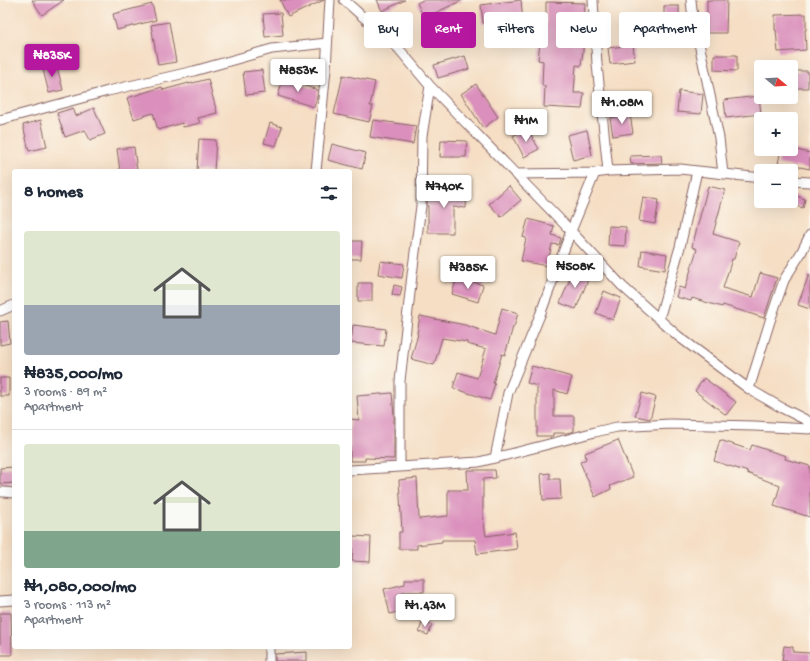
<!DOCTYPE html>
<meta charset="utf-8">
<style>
body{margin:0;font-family:"Gochi Hand",sans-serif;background:#f6f6f7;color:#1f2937;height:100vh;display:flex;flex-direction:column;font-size:15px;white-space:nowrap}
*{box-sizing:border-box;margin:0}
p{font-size:13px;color:#747a83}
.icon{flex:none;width:22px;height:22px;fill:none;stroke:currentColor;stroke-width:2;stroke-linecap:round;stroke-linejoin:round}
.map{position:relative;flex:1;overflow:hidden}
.panel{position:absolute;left:12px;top:169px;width:340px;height:480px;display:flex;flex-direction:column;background:#fff;border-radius:4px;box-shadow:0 4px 16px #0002}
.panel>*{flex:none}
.hud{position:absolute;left:364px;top:12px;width:380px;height:36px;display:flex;gap:8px}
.needle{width:26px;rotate:108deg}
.tools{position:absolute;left:754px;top:60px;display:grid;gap:8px}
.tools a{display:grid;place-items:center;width:44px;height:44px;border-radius:4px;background:#fff;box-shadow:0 4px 16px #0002;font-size:20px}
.price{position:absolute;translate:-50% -34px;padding:0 9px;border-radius:4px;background:#fff;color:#222;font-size:13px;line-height:26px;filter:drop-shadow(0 1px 2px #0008)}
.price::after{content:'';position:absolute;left:50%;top:24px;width:12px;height:9px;margin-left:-6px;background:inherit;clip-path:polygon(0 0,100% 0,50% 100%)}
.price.active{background:#b5179e;color:#fff}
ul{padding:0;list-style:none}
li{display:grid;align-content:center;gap:8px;height:212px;padding:0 12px}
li+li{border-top:1px solid #e0e1e3}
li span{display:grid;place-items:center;height:124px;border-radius:4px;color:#555}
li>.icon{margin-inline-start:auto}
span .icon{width:72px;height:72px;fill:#fffc;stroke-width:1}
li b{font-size:17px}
h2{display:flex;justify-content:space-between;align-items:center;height:48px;padding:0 12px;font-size:17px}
.pill{padding:0 14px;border-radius:4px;background:#fff;box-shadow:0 4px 16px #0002;font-size:14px;line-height:36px}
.pill.active{background:#b5179e;color:#fff}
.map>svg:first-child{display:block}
</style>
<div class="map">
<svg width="810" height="661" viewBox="0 0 810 661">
<rect width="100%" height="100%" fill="#fbf7ec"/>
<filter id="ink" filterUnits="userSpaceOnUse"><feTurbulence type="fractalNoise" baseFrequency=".025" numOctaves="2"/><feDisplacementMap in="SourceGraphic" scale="8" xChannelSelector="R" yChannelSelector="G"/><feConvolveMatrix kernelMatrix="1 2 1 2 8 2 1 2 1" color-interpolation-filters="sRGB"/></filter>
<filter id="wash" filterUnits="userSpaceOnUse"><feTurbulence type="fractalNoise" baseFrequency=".012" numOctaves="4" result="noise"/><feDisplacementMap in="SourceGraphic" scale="16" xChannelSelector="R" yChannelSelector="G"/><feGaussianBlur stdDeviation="0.9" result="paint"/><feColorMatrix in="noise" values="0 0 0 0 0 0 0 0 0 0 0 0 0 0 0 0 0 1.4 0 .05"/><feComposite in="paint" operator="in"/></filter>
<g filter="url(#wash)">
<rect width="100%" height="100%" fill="#f5dec4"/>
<g id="blocks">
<!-- building -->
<path fill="#da8fbc" d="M32 0H64L42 15Z
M280 0H324L288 17Z
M377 0H405L382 11Z
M423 0H463L424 18 417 3Z
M521 0 523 22 546 23V2L585 3 583 51 581 66 576 65 574 93H584L582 109 544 107 545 86H542L543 61 538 60 540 43 515 42 516 19 483 23 481 5Z
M707 0H727L726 33H707Z
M152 4 156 20 117 30 113 14Z
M664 6H679V16L664 17Z
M281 13 283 35 265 37 263 14Z
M806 14V30H805L806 50 778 52 776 30H775V15Z
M169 22 176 62 158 65 151 25Z
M633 45 635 61 610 64 608 48Z
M714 55H737V71L714 70Z
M465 56 469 69 438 78 434 65Z
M56 63 63 90 49 93 42 66Z
M262 70 265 93 246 95 243 72Z
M791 71H808V88H791Z
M343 75 375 82 370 106H373L369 122 334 114Z
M208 79 217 113 198 118 200 123 183 127 182 123 158 130 153 113 134 119 127 98 162 87 163 90 189 83V84Z
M283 79 318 90 317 97 314 107 278 96Z
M476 84 498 117 483 128 461 94Z
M679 91 703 94 701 114 677 112Z
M759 96 761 114 726 118 724 100Z
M73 108 76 116 94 108 105 134 90 140 85 130 65 137 57 113Z
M630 114 633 133 613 136 610 118Z
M41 120 47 147 29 151 23 125Z
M373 120 416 126 413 144 370 137Z
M270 123 282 127 276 146 264 143Z
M527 128 539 149 524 157 513 136Z
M587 130 592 155 573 160 567 135Z
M199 139 216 140 214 171H197Z
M441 140 467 141 466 157H440Z
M332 144 366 153 362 169 328 160Z
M134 147 137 171H120L117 149Z
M781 149H792L810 153V169L795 166 794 167 778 164Z
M661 155 662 163 631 164 630 156Z
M509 186 521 200 501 217 489 204Z
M708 186 725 190 713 234 739 242 734 259H732L723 288 753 297 760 273 777 278 764 318 723 305 722 307 692 298 691 301 676 297 679 287 685 289 697 249 692 247Z
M428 189 467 191 466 208 453 207V233H428V206H427Z
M791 194 805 199 803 208 791 204Z
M643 197 659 200 655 224 639 221Z
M528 219 554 226 552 235 561 238 559 245 552 244 547 266 521 261 526 238 523 237Z
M609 226 626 227 625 246 608 245Z
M350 241H362L361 259H350Z
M642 250 667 254 665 270 640 266Z
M380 261 404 264 402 278 378 274Z
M574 269 590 275 576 309 560 303Z
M809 274 810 275V309L798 305Z
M457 277 483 285 478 302 452 294Z
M358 283H372V301H358Z
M394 285 402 287 400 296 392 295Z
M604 291 621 298 613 320 596 313Z
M502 308 518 313 514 327H513L505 355 502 354 493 383H495L490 400 453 388 458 372 477 378 486 349 467 344V342L442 338 434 365 411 359 418 334H417L420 316 465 325 495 335Z
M8 321 10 343 0 345V322Z
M353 325 386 329 384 346 351 343Z
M532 366 572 377 567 394 554 390V416H574V431L567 433H553V436H537V386L527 383Z
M0 378H9V396H0Z
M704 378 736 402 726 415 695 391Z
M392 393 394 415V459L365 458V461H350V419L359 420 357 396Z
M642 393 656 397 650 419 635 416Z
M618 440 633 477 610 486 611 489 595 497 580 462 586 459 585 453Z
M720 440 750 450 752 445 786 456 785 459 810 466V517L774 506 780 486 760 478 747 473 748 472 714 461Z
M14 467V483L0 484V468Z
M467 470H495L496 478 483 479V516L486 536 515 532 517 549 477 554 475 540H442V542L417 545V549H399V532H402L399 480 417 478 419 519 448 516V490H468Z
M550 473V479H560L561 499 543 500 541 474Z
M353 536 371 537 370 562 352 561Z
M405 579H424V592H403L408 609 390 614 384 589 405 584Z
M0 613H11L12 655H0Z
M422 622 432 625 428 635 419 632Z
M784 646 793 647V652L810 653V661H782Z
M307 652V661H275V654Z"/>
</g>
</g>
<g filter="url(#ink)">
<use href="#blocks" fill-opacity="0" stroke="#866261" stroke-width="1"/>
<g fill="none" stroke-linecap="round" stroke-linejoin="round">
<!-- street casing -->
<g stroke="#866261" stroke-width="11">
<path id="street" d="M344 0 399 49 430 86 571 231 622 286 678 336 749 389 782 408 810 422
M593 0 597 64 608 171
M691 0 692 10 719 138 723 174
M0 120 108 91 194 71 272 49 327 43
M316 171 326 69 330 0
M515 174 595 173 608 171 680 169 761 178
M791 181 810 182
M0 311 14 305
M659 319 680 247 697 171
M749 389 770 321 784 280 801 253 810 235
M495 458 508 393 540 315 571 231 595 173
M400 467V381L412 275 421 206 422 136 430 86
M350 470 400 467 479 462 549 444 595 432 617 427 670 424 754 426 810 429
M0 492H4L14 493
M0 601 14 600
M269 647V661"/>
</g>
<!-- street -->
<use href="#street" stroke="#fff" stroke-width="9"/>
</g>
</g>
</svg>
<div class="tools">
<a><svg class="needle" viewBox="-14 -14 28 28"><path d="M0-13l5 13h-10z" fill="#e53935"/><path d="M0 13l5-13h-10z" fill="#747a83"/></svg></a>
<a>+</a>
<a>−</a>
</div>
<b class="price active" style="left:52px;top:78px">₦835K</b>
<b class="price" style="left:298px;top:93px">₦853K</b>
<b class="price" style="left:622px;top:125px">₦1.08M</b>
<b class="price" style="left:526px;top:143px">₦1M</b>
<b class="price" style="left:444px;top:209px">₦740K</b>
<b class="price" style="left:575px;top:289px">₦508K</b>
<b class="price" style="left:468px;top:290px">₦385K</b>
<b class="price" style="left:425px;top:628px">₦1.43M</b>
<div class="hud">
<a class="pill">Buy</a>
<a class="pill active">Rent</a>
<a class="pill">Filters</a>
<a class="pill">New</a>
<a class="pill">Apartment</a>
</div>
<section class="panel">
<h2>8 homes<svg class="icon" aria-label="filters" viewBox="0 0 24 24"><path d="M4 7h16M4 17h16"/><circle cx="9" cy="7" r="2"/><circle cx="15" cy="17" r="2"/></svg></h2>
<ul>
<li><span style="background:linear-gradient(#dfe7d0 60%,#9aa5b1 0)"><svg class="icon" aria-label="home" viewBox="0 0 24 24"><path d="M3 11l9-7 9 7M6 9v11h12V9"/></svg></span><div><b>₦835,000/mo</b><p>3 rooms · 89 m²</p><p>Apartment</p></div></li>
<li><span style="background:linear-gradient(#dfe7d0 70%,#7fa58c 0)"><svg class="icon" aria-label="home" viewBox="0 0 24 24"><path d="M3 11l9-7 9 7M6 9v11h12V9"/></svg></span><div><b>₦1,080,000/mo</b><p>3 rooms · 113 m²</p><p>Apartment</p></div></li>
</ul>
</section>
</div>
